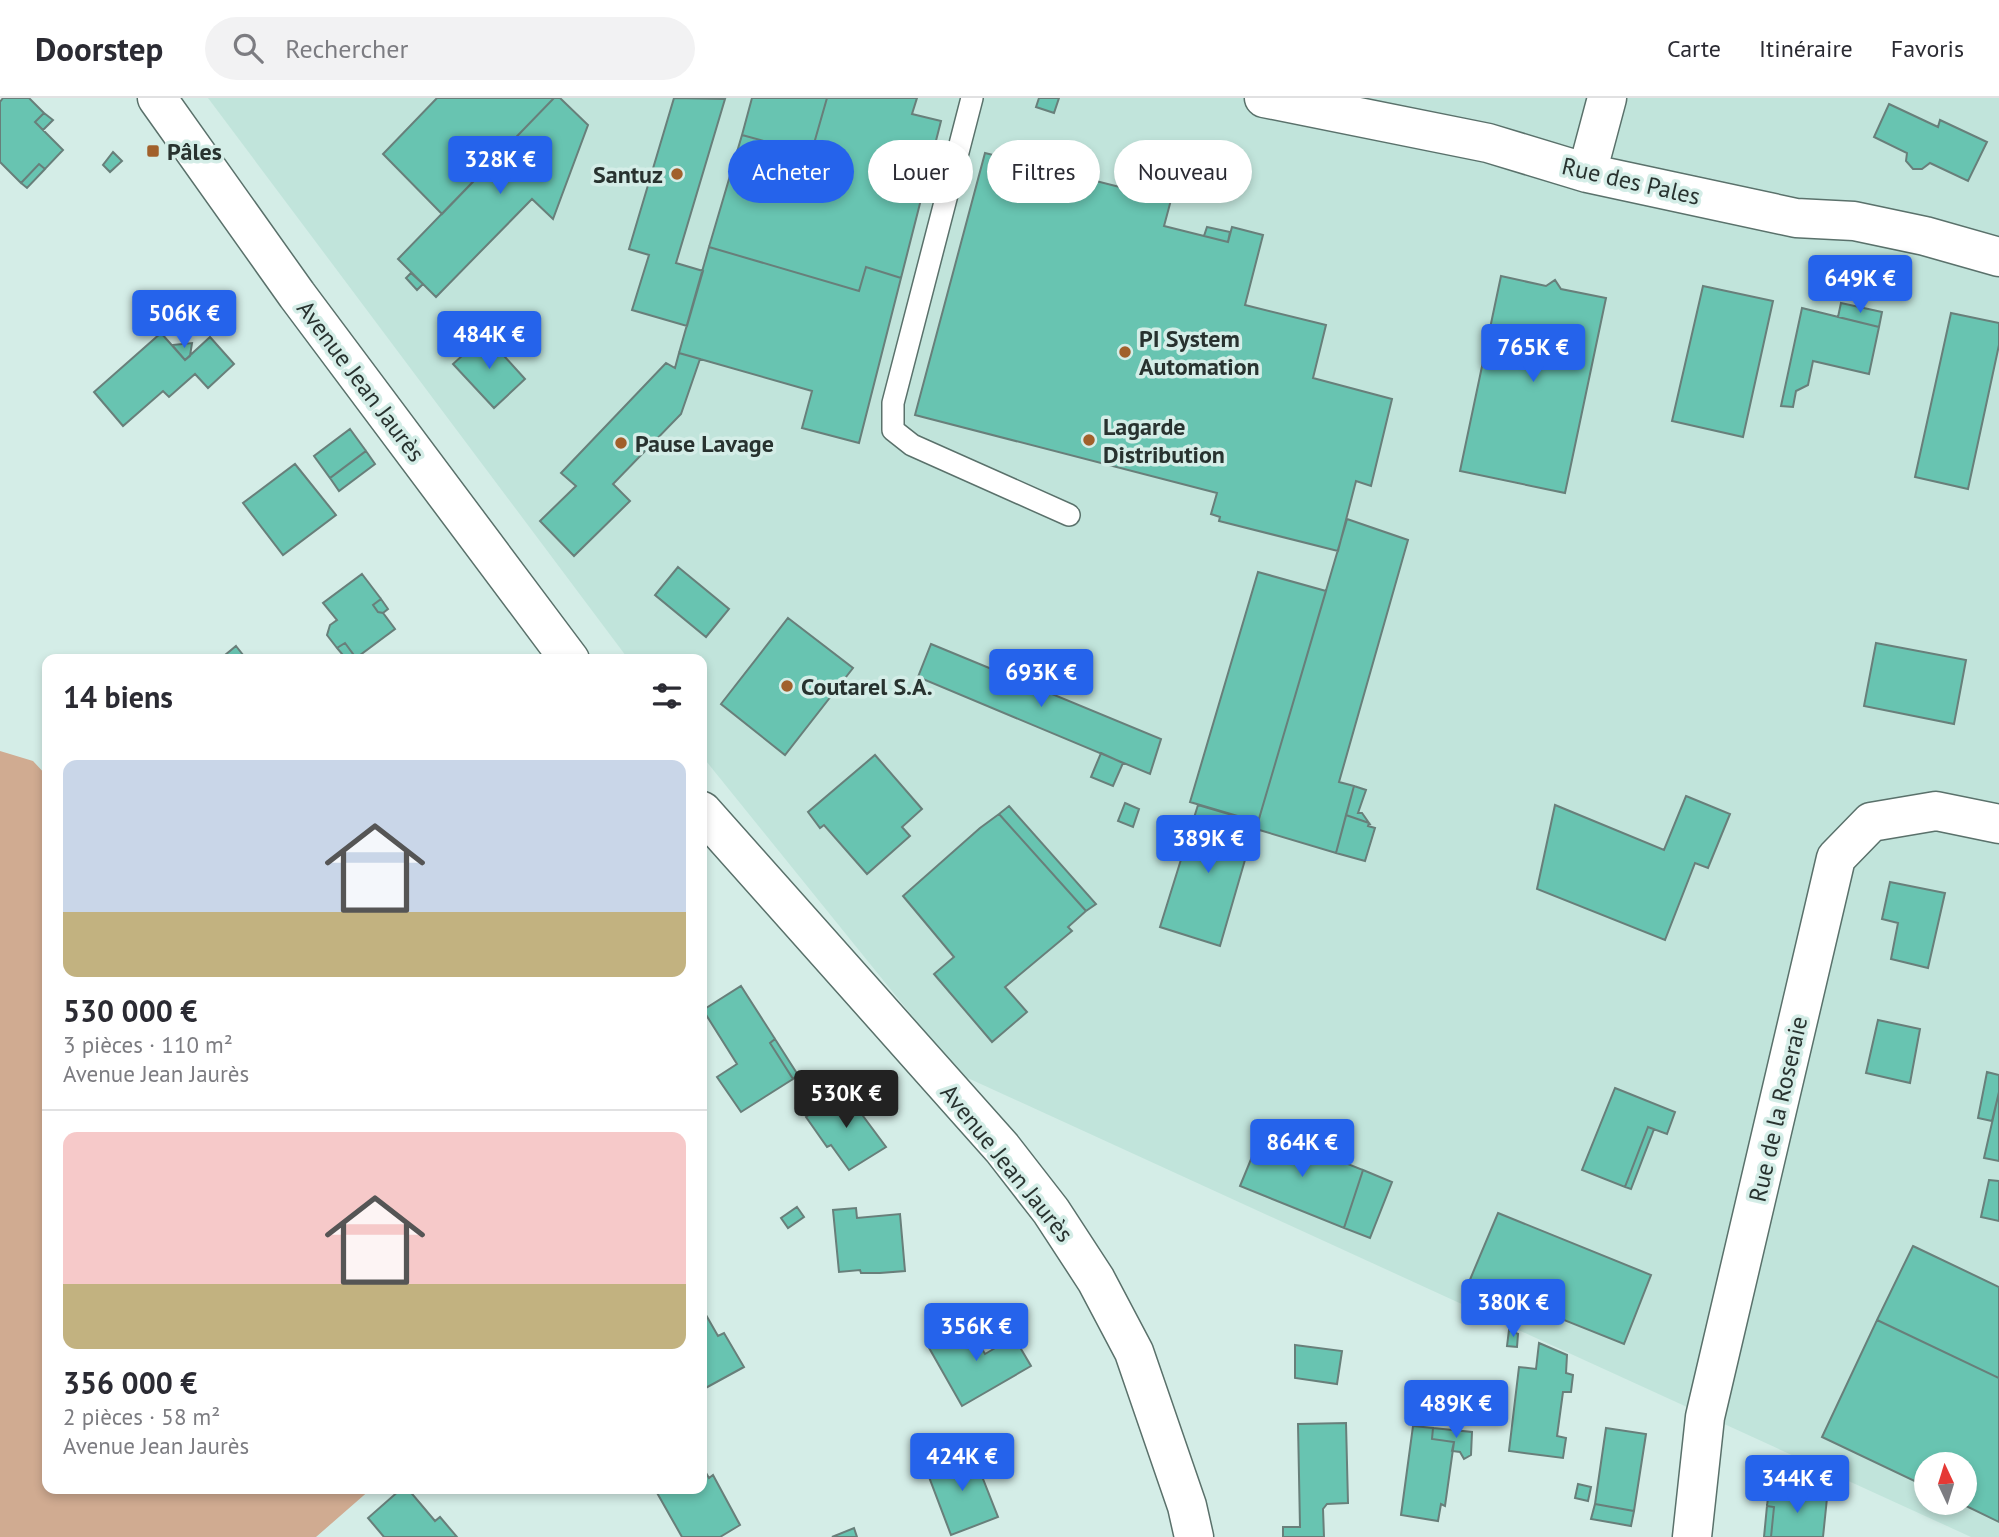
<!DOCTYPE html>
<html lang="fr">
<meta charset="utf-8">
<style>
body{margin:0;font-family:"PT Sans",sans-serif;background:#f2f2f3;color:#2b2b33;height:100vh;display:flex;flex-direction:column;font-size:26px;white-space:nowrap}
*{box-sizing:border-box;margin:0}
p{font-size:23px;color:#7c7c81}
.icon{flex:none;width:38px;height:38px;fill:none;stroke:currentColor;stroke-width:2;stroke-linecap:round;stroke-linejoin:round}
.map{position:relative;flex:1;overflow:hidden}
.details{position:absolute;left:42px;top:556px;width:665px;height:840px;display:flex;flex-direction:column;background:#fff;border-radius:14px;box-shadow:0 4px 10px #0003}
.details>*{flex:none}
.hud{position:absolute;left:728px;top:42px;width:665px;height:63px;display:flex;gap:14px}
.needle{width:46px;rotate:356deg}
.tools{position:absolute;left:1914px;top:1354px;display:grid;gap:14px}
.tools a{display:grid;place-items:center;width:63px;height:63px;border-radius:50%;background:#fff;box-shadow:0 4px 10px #0003;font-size:35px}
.price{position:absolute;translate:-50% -60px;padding:0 16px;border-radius:7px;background:#2563eb;color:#fff;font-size:23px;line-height:46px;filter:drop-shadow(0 2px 4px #0008)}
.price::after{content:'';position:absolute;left:50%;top:42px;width:21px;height:16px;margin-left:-10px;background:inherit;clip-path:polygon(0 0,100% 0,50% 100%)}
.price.on{background:#222;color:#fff}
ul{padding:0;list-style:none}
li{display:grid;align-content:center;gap:14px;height:371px;padding:0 21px}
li+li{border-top:2px solid #e1e1e2}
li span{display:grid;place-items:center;height:217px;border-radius:14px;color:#555}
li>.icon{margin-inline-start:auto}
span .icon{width:126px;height:126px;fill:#fffc;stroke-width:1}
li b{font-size:30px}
h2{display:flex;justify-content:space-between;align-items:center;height:84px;padding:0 21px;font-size:30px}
.chip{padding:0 24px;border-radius:32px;background:#fff;box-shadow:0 4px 10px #0003;font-size:24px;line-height:63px}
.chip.on{background:#2563eb;color:#fff}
header{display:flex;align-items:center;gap:42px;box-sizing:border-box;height:98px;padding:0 35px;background:#fff;border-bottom:2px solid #e1e1e2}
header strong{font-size:33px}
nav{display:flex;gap:38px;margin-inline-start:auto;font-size:24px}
.search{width:490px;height:63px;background:#f2f2f3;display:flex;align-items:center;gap:18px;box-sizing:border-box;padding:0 24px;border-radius:38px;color:#7c7c81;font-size:26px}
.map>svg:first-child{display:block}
</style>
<header>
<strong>Doorstep</strong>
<div class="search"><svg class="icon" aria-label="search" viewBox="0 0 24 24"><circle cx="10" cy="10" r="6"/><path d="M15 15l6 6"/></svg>Rechercher</div>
<nav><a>Carte</a><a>Itinéraire</a><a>Favoris</a></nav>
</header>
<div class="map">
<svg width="1999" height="1439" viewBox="0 0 1999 1439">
<rect width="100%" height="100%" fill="#d4ede7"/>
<!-- built -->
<path fill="#c1e4db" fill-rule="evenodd" d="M208 0H1999V1439H1971L959 976 702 658V562H629ZM1927 1367H1965V1405H1927Z"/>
<!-- green -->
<path fill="#d0ab91" d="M0 653 33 663 47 678V1391H371L316 1439H0Z"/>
<!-- building -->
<path fill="#68c4b1" stroke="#687f7a" stroke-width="2" d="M3 0H29L44 15 35 24 63 52 45 71 39 66 21 85 0 64V4Z
M437 0H554L442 116 383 56Z
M554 0H560L588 27 553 121 532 101 436 199 398 161Z
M674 0 725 1 676 165 703 173 687 228 632 212 649 157 629 151Z
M752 0H827L811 56 742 37Z
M827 0H917L912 16 941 23 901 180 866 169 859 193 709 149 742 37 811 56Z
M1039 0H1059L1054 15 1036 9Z
M1889 6 1938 29 1940 22 1987 44 1968 83 1930 65 1922 71H1913L1906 63 1907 55 1874 39Z
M44 15 53 22 43 32 35 24Z
M113 54 122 63 110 74 103 67Z
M985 55 1171 102 1164 128 1228 144 1232 129 1263 137 1245 207 1326 227 1313 280 1392 301 1371 388 1356 383 1338 453 1219 423 1220 419 1211 416 1217 395 915 317Z
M39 66 45 71 27 90 21 85Z
M1207 129 1230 134 1228 144 1204 138Z
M709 149 859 193 866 169 901 180 859 345 802 330 812 293 679 255Z
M411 175 423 186 417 192 406 180Z
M1501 178 1546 188 1555 182 1561 191 1606 200 1565 395 1460 373Z
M1703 188 1773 203 1743 339 1672 323Z
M1841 205 1882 214 1879 229 1838 219Z
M1802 210 1879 229 1869 276 1813 263 1808 287 1796 293 1793 309 1781 308Z
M1951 215 1999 225V247L1968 391 1915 379Z
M161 235 185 262 210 239 234 266 208 290 195 276 169 299 163 293 123 328 94 294Z
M485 237 525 281 494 310 453 266Z
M192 245 190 258 185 262 172 247Z
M679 255 700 261 681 316 613 386 630 403 574 458 540 423 576 388 561 375 666 265 675 270Z
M350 331 366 353 330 380 314 358Z
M366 353 375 366 339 393 330 380Z
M295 366 336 417 283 457 243 405Z
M1347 421 1408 442 1339 684 1354 688 1336 755 1256 731Z
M678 469 729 511 706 539 655 497Z
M1258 474 1326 493 1258 724 1190 704Z
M362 476 381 501 373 507 378 514 383 515 395 531 356 560 345 545 337 550 327 537 330 527 337 522 323 505Z
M381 501 388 511 383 515 378 514 373 507Z
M788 520 853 570 785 657 721 606Z
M345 545 356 560 354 562H347L337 550Z
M1876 545 1966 562 1954 626 1864 608Z
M931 546 1161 641 1150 676 918 579Z
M236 548 247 562H219Z
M1101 655 1123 665 1113 688 1091 679Z
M875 657 922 711 902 729 910 738 867 776 824 727 820 730 808 714Z
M1354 688 1366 692 1358 715H1362L1369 725 1346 717Z
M1686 698 1730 716 1708 770 1695 765 1665 842 1537 791 1555 707 1664 752Z
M1125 705 1139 711 1133 729 1118 723Z
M1198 707 1256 724 1220 848 1160 829Z
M1009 708 1096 806 1086 813 999 716Z
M999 716 1086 813 1068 829 1072 833 1005 889 1027 914 992 944 934 876 954 859 903 798 980 730Z
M1346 717 1369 725 1368 728 1375 730 1365 763 1336 755Z
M1890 784 1945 795 1928 870 1891 861 1898 825 1882 821Z
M741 888 775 941 770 945 793 981 741 1014 717 979 737 966 703 912Z
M1878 922 1920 931 1910 985 1866 975Z
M775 941 798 977 793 981 770 945Z
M1987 974 1999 977V994L1992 1023 1978 1020Z
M1615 990 1675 1014 1667 1036 1648 1029 1625 1089 1582 1072Z
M843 991 886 1049 849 1072 831 1047 827 1049 806 1019Z
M1999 994V1063L1984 1060Z
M1648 1029 1654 1031 1631 1091 1625 1089Z
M1263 1032 1363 1072 1344 1130 1240 1088Z
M1363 1072 1392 1084 1370 1140 1344 1130Z
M1989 1082 1999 1083V1123L1981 1119Z
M797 1109 804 1119 788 1130 781 1120Z
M856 1110 857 1120 900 1116 905 1173 880 1175H861L860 1172 839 1174 833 1112Z
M1498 1115 1651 1177 1624 1246 1469 1184Z
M1913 1148 1999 1189V1280L1877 1222Z
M702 1210 718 1238 724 1235 744 1269 702 1292Z
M1877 1222 1999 1280V1424L1960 1405H1965V1367H1927V1389L1822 1339Z
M967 1225 985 1256 1014 1239 1031 1268 962 1308 928 1248Z
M1509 1232 1518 1236 1517 1249 1507 1248Z
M1539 1245 1567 1257 1566 1275 1573 1277 1571 1294H1563L1557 1338 1566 1340 1563 1360 1509 1353 1519 1269 1536 1271Z
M1295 1247 1342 1253 1337 1286 1295 1280Z
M1346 1325 1348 1405 1327 1406 1323 1411 1324 1439H1283V1429H1300L1298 1326Z
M1413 1328 1433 1330 1432 1341 1454 1344 1445 1408 1441 1406 1438 1423 1401 1417Z
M1433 1330 1472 1334 1471 1357 1464 1361 1460 1354 1452 1353 1454 1344 1432 1341Z
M1606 1330 1646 1336 1634 1413 1595 1406Z
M972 1353 998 1419 951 1437 926 1371Z
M702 1368 709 1380 713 1377 740 1427 720 1439H682L656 1393 659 1391H702Z
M1578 1386 1591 1389 1588 1403 1575 1400Z
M401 1391H408L435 1423 440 1419 457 1439H384L368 1420Z
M1769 1392 1827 1400 1823 1439H1771L1774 1409 1767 1408Z
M1595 1406 1634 1413 1631 1428 1591 1421Z
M1767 1408 1774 1409 1771 1439H1764Z
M854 1430 857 1439H832Z"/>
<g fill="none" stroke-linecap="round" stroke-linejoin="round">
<!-- service casing -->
<g stroke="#5a716b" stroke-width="24">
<path id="service" d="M972 0 893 305V332L912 347 1069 417"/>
</g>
<!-- minor casing -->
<g stroke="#5a716b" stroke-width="41">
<path id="minor" d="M1264 0 1488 45 1587 75 1796 120 1854 123 1925 138 1999 159
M1587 75 1607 0
M1692 1439 1705 1319 1836 760 1871 724 1936 713 1999 726"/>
</g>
<!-- secondary casing -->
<g stroke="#5a716b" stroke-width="41">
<path id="secondary" d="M157 0 297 197 570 562
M702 713 1002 1050 1051 1113 1096 1182 1134 1254 1187 1408 1194 1439"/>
</g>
<!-- service -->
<use href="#service" stroke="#fff" stroke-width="21"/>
<!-- minor -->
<use href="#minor" stroke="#fff" stroke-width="38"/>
<!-- secondary -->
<use href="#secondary" stroke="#fff" stroke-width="38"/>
</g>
<!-- markers -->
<g fill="#a1602b" stroke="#d4ede7" stroke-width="2.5">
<rect x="146" y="46" width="14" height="14" rx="3.5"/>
<circle cx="677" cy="76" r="7"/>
<circle cx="1125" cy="254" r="7"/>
<circle cx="1089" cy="342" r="7"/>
<circle cx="621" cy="345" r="7"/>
<circle cx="787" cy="588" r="7"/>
</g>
<g text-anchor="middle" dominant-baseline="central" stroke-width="7" stroke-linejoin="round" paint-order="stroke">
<!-- poi labels -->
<g font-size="24" font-weight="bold" fill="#28322f" stroke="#d4ede7" text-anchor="start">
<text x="167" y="53">Pâles</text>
<text x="663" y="76" text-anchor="end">Santuz</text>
<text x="1139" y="240">PI System<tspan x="1139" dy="28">Automation</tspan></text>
<text x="1103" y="328">Lagarde<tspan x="1103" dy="28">Distribution</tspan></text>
<text x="635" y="345">Pause Lavage</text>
<text x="801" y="588">Coutarel S.A.</text>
</g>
<!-- street labels -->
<g font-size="24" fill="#28322f" stroke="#d4ede7">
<text transform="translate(1631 83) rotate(13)">Rue des Pales</text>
<text transform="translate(361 283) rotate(53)">Avenue Jean Jaurès</text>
<text transform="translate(1778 1011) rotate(-77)">Rue de la Roseraie</text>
<text transform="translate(1007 1065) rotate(51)">Avenue Jean Jaurès</text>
</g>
</g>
</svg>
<div class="tools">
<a><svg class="needle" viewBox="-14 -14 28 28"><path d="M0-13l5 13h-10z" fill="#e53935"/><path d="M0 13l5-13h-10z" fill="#7c7c81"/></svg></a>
</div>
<b class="price" style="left:500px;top:98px">328K €</b>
<b class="price" style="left:1860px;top:217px">649K €</b>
<b class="price" style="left:184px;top:252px">506K €</b>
<b class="price" style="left:489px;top:273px">484K €</b>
<b class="price" style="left:1533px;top:286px">765K €</b>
<b class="price" style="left:1041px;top:611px">693K €</b>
<b class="price" style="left:1208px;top:777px">389K €</b>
<b class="price on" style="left:846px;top:1032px">530K €</b>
<b class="price" style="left:1302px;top:1081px">864K €</b>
<b class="price" style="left:1513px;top:1241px">380K €</b>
<b class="price" style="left:976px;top:1265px">356K €</b>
<b class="price" style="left:1456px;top:1342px">489K €</b>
<b class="price" style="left:962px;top:1395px">424K €</b>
<b class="price" style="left:1797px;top:1417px">344K €</b>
<div class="hud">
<a class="chip on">Acheter</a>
<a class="chip">Louer</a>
<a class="chip">Filtres</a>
<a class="chip">Nouveau</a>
</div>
<section class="details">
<h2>14 biens<svg class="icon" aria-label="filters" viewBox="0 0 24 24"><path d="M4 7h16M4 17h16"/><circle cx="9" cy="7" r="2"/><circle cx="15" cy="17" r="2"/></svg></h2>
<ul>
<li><span style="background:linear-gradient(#c9d6e8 70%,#c2b280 0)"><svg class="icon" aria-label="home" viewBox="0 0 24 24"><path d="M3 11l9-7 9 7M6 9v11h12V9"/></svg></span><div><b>530 000 €</b><p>3 pièces · 110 m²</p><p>Avenue Jean Jaurès</p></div></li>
<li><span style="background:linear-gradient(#f6c9c9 70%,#c2b280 0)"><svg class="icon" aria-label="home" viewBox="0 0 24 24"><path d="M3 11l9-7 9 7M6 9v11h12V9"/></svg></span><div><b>356 000 €</b><p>2 pièces · 58 m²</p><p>Avenue Jean Jaurès</p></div></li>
</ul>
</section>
</div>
